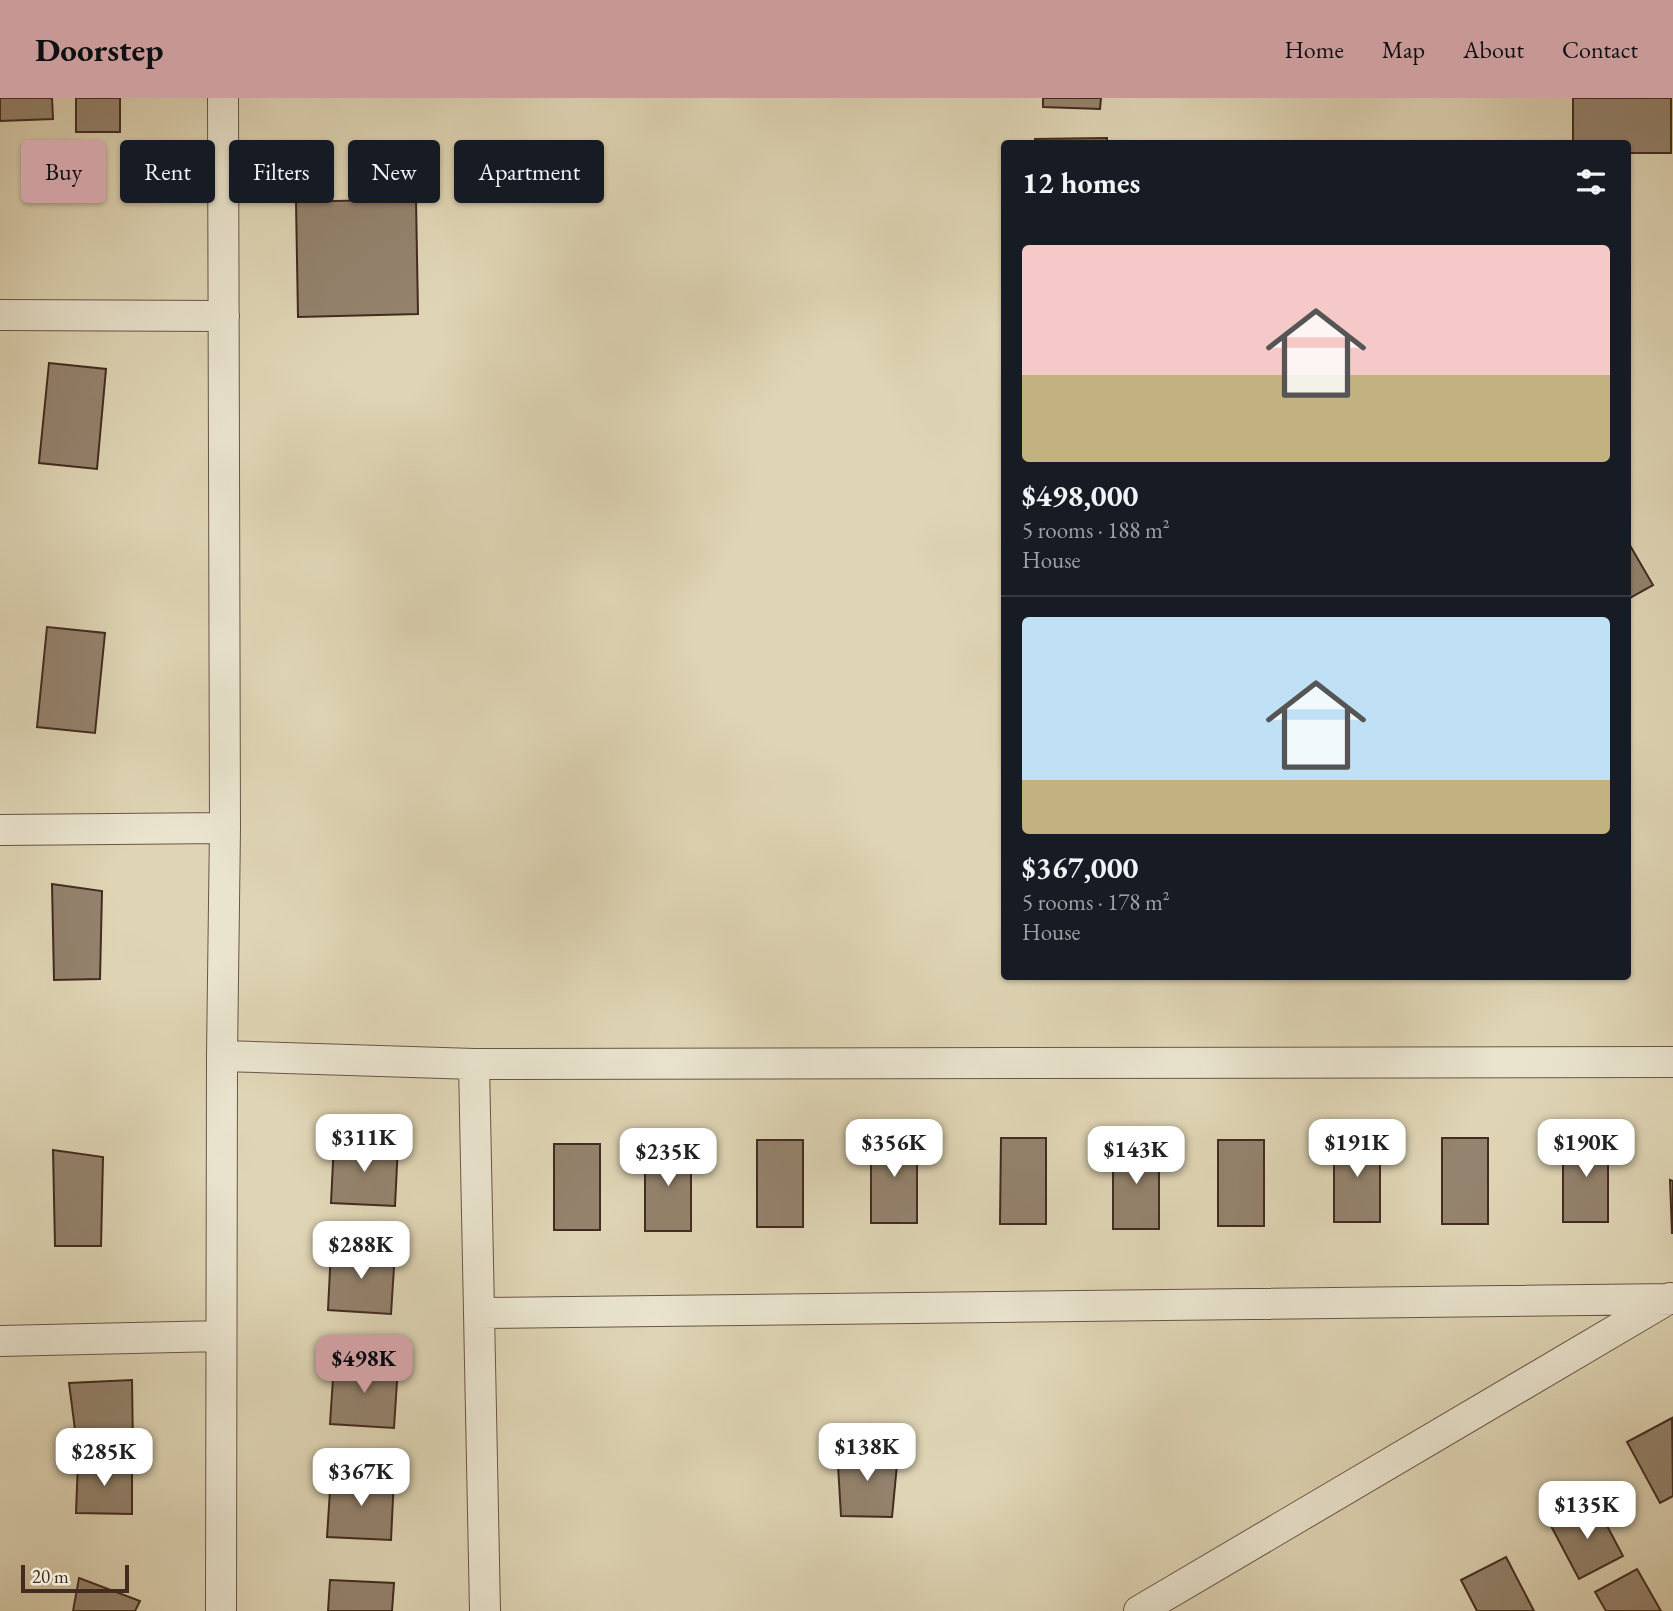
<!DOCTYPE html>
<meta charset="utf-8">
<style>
body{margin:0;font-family:"EB Garamond",serif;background:#242831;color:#f1f3f6;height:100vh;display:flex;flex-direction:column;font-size:26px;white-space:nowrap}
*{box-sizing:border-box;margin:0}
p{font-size:23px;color:#9ea1a6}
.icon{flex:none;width:38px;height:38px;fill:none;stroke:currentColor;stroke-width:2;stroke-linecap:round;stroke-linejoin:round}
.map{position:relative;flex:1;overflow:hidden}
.drawer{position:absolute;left:1001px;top:42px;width:630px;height:840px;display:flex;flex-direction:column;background:#171b24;border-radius:7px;box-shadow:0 2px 5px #0004}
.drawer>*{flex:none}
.top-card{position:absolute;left:21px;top:42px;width:665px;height:63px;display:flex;gap:14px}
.scale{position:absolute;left:21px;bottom:18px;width:108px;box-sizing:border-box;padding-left:7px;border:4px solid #422b21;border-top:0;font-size:19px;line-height:24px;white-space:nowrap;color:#422b21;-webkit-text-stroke:5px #eae4cf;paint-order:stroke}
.price{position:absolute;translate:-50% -60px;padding:0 16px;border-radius:14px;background:#fff;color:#222;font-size:23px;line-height:46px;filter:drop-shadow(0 2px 4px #0008)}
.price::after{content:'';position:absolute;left:50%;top:42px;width:21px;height:16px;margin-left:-10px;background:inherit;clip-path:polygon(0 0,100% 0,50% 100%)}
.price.on{background:#c59692;color:#111}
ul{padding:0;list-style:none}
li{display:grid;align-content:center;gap:14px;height:371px;padding:0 21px}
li+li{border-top:2px solid #363941}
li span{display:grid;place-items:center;height:217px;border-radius:7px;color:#555}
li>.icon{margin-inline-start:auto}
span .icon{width:126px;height:126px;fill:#fffc;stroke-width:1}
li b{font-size:30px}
h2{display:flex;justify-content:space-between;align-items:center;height:84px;padding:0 21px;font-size:30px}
.chip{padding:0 24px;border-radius:7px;background:#171b24;box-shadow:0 2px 5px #0004;font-size:24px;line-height:63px}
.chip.on{background:#c59692;color:#111}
header{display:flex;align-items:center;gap:42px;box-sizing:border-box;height:98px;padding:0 35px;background:#c59692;color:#111}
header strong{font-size:33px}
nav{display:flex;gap:38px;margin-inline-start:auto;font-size:24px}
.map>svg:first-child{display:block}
</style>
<header>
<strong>Doorstep</strong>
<nav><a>Home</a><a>Map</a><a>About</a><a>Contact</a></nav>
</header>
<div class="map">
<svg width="1673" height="1513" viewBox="0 0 1673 1513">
<rect width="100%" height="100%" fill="#dfd5b5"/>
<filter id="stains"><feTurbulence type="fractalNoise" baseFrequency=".00286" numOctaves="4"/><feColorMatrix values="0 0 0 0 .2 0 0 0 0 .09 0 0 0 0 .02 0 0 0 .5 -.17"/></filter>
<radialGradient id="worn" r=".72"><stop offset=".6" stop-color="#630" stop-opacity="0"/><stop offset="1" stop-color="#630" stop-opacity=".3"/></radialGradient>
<!-- building -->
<path fill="#94836e" stroke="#422b21" stroke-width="2" d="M0 0H52L53 21 0 23Z
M76 0H120V34H76Z
M1043 0H1101L1100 11 1043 9Z
M1573 0H1671V55H1628V46H1573Z
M1107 40V46H1035V41Z
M416 101 418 216 298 219 296 104Z
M49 265 106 271 97 371 39 365Z
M1628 444 1653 487 1628 501Z
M47 529 105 535 95 635 37 629Z
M52 786 102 793 100 881 54 882Z
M871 1038H917V1125H871Z
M1334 1038H1380V1124H1334Z
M1563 1038H1608V1124H1563Z
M1001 1040H1046V1126H1000Z
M1442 1040H1488V1126H1442Z
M757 1042H803V1129H757Z
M1218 1042H1264V1128H1218Z
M334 1044 398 1047 395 1108 331 1105Z
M1113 1045H1159V1131H1113Z
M554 1046H600V1132H554Z
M645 1047H691V1133H645Z
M53 1052 103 1059 101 1148H55Z
M1670 1082 1673 1083V1135H1672Z
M331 1151 395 1154 391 1216 328 1212Z
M334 1265 398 1268 394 1330 330 1326Z
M132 1282 133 1350 77 1347 69 1285Z
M1672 1320 1673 1398 1660 1405 1627 1344Z
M837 1350 898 1356 892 1419 841 1418Z
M78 1363 132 1364V1416L76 1415Z
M331 1377 394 1380 391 1442 327 1439Z
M1595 1405 1623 1458 1579 1481 1551 1428Z
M1506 1459 1534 1513H1477L1461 1482Z
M1637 1471 1661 1513H1606L1595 1494Z
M79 1480 140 1503 135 1513H73Z
M330 1482 394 1485 392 1513H328Z"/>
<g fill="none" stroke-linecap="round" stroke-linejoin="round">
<!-- minor casing -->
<g stroke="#695646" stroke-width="32">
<path id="minor" d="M0 217 224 218
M0 732 225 730
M222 958 474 966 1673 964
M474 966 485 1513
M479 1215 1673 1201
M0 1243 221 1238
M221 1513 222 958 225 730 223 0
M1139 1513 1670 1200"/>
</g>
<!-- minor -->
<use href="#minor" stroke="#eae4cf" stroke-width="30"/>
</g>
<rect width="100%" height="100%" filter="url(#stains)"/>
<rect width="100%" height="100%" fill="url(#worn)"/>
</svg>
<div class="scale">20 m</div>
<b class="price" style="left:364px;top:1076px">$311K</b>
<b class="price" style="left:894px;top:1081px">$356K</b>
<b class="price" style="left:1357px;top:1081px">$191K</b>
<b class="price" style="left:1586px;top:1081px">$190K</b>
<b class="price" style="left:1136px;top:1088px">$143K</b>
<b class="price" style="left:668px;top:1090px">$235K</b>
<b class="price" style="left:361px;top:1183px">$288K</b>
<b class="price on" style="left:364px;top:1297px">$498K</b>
<b class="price" style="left:867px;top:1385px">$138K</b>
<b class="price" style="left:104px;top:1390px">$285K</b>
<b class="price" style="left:361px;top:1410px">$367K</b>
<b class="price" style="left:1587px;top:1443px">$135K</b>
<div class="top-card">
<a class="chip on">Buy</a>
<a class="chip">Rent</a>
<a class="chip">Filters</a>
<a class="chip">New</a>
<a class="chip">Apartment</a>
</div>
<section class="drawer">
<h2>12 homes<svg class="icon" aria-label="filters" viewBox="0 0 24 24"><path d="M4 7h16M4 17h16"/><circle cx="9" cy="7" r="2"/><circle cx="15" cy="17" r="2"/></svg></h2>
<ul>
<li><span style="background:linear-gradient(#f6c9c9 60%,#c2b280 0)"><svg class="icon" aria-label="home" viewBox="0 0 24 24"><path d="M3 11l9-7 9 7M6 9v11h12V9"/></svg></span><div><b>$498,000</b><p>5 rooms · 188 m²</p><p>House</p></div></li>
<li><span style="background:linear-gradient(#bfe0f5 75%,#c2b280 0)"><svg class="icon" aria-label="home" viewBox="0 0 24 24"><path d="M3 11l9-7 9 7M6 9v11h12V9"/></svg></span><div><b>$367,000</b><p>5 rooms · 178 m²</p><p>House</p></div></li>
</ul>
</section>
</div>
